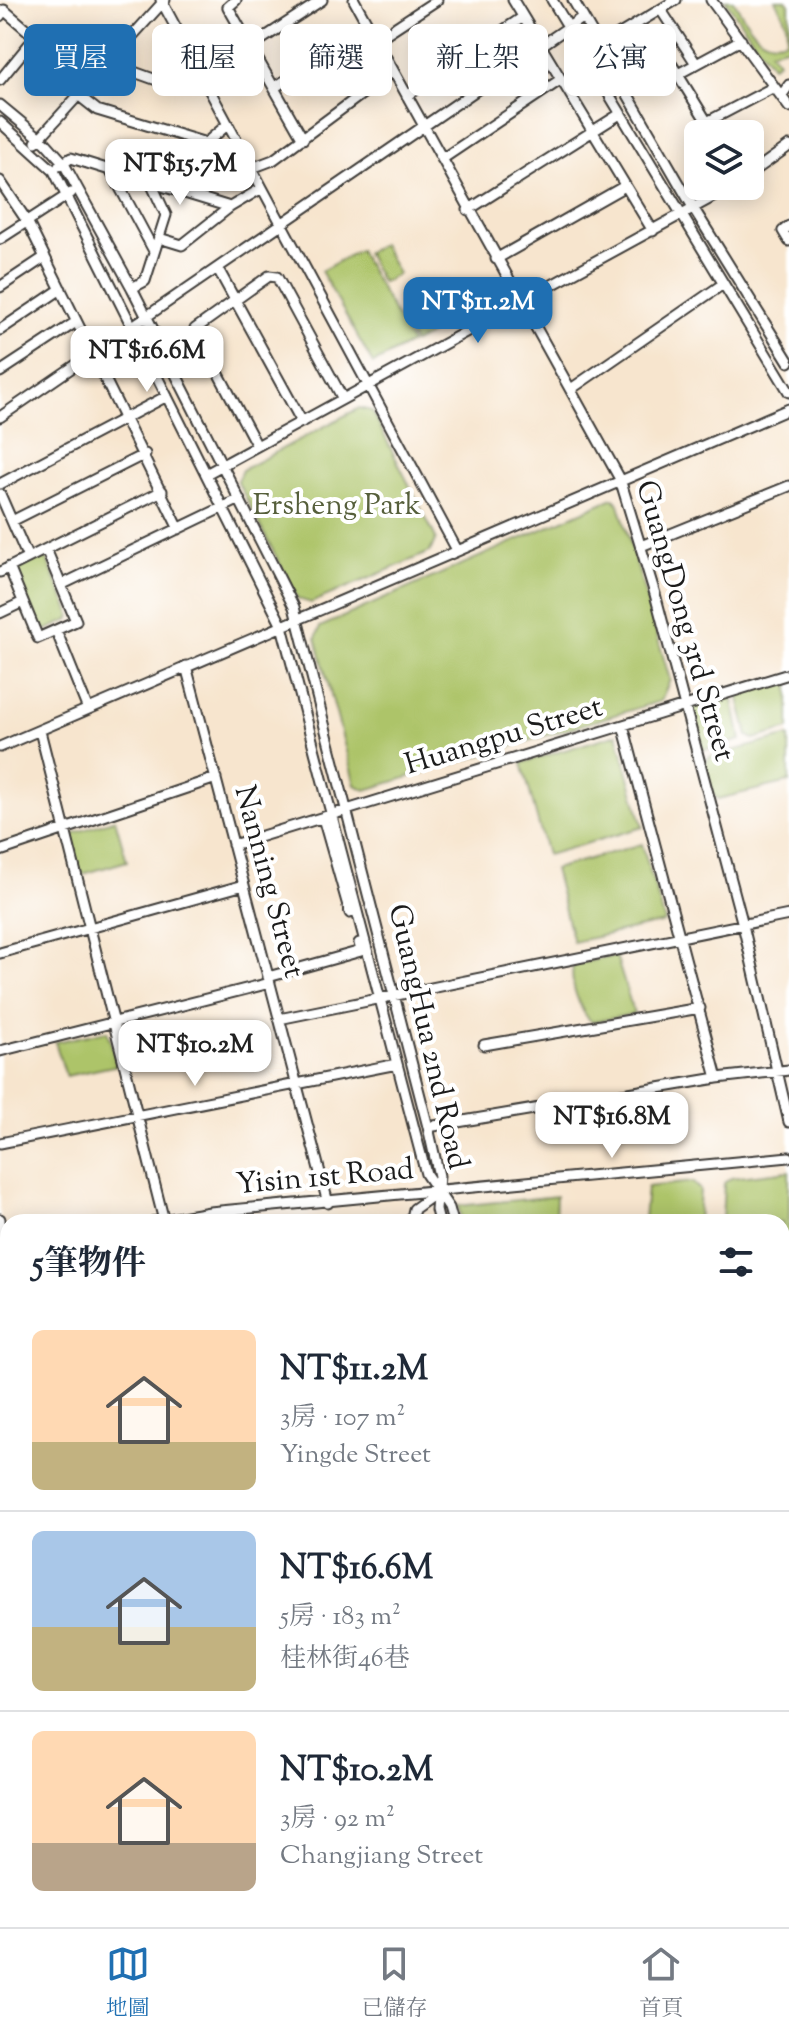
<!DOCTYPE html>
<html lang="zh-TW">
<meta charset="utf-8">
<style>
body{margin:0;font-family:"Sorts Mill Goudy","Noto Serif TC",serif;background:#f2f2f3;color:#1f2937;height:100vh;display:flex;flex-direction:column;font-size:30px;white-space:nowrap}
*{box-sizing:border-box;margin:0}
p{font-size:26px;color:#747a83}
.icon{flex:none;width:44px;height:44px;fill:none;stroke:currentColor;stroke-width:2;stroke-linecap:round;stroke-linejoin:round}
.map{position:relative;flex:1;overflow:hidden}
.panel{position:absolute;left:0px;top:1214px;width:790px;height:714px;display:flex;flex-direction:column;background:#fff;border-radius:24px 24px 0 0;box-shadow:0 4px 20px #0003}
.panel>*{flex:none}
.guide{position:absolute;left:24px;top:24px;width:742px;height:72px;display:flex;gap:16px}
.tools{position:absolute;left:684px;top:120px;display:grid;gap:16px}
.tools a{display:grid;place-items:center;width:80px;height:80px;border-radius:12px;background:#fff;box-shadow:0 4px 20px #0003;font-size:40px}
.price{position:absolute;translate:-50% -68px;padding:0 18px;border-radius:16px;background:#fff;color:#222;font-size:26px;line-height:52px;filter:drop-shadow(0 2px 4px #0008)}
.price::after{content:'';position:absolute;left:50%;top:48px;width:24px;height:18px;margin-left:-12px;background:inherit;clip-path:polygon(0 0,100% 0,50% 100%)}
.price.current{background:#1f6fb2;color:#fff}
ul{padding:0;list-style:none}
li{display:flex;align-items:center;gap:24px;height:200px;padding:0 32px}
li+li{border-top:2px solid #e0e1e3}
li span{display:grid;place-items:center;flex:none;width:224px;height:160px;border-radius:12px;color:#555}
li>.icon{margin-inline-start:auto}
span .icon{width:96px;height:96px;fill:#fffc;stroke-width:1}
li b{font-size:34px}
h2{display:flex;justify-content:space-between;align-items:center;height:96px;padding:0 32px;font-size:34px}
.chip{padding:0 28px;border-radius:12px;background:#fff;box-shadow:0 4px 20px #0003;font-size:28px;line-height:72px}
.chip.current{background:#1f6fb2;color:#fff}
.menu{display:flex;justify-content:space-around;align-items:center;height:112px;border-top:2px solid #e0e1e3;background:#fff;font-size:22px;color:#747a83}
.menu a{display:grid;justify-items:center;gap:4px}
.menu .current{color:#1f6fb2}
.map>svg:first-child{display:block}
</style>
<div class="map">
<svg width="789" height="1927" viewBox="0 0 789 1927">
<rect width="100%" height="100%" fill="#fff"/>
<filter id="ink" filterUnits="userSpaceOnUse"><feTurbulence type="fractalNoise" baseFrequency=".0125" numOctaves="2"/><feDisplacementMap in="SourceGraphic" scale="16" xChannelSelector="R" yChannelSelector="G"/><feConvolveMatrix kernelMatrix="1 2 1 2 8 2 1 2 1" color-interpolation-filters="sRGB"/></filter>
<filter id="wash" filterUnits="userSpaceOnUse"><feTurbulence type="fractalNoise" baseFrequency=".006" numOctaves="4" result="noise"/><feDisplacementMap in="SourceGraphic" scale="32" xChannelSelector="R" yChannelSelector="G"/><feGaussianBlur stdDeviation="1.8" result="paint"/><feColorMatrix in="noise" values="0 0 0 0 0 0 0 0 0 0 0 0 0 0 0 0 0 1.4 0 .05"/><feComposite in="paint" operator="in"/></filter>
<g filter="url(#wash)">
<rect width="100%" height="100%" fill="#f7e5ce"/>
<!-- green -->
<path fill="#adc469" stroke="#647042" stroke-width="2" d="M725 0H733C747 21 757 49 786 40 789 24 783 13 775 0H786L789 4V46L770 51 778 61 772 66Z
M382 244 398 274 382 283 366 253Z
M359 250 411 343 373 364 321 271Z
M416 305 432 333 414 343 399 315Z
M359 408 372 411 436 538 430 552 311 603 298 599 237 481 242 470Z
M613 498 619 504 670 680 661 701 366 790 355 785 316 638 320 627Z
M41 555H45L71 615 69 620 42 632 38 630 13 572Z
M789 679V729L754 739 748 736 738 694Z
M732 696 741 740 702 750 691 707Z
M617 734 643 827 547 855 522 763Z
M789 736V782L718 799 713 795 705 765 709 757Z
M115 819 127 861 80 875 70 840 75 833Z
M642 844 665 922 573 942 554 869Z
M616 956 634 1014 592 1022C580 1013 568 979 574 964Z
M107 1031 118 1065 66 1076 55 1042Z
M789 1171V1342H782V1222H722L724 1183 731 1178Z
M692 1182 700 1190 698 1222 644 1219 647 1187Z
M556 1196 555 1222H462L458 1206Z
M782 1365H789V1493H782Z
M85 1920H145L157 1924 165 1920H205L203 1927H83Z"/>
</g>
<g filter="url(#ink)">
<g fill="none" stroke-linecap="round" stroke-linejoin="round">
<!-- minor casing -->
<g stroke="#3d3a37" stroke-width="13">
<path id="minor" d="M161 0 457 550
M236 0 228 7 303 139
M354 0 620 479 655 594 743 925 789 1122
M513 0 653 231
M552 0 789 392
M573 0 694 209 789 362
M711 0 789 107
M661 10 695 62
M0 16 4 10 89 83
M376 40 437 0
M600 46 676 0
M250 47 322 0
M672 65 707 122 774 87
M678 74 741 40
M95 76 114 87 123 68 176 87
M0 80 35 37
M274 88 367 25
M78 95 97 110 206 143 227 125
M407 96 523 17
M781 96 789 85
M0 105 46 143 63 162 132 288 294 607 428 1127 439 1176 436 1210 439 1222
M0 122 54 171 282 626 426 1174 449 1208 453 1222
M36 142 165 0
M442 159 560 80
M59 166 71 158 230 207
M252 168 273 160 393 71
M110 169 154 251
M750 174 789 146
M0 181 27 221 179 529
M196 194 207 151 206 143
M468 210 620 114
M789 226 783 231 789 241
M159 238 182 245 230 207 262 188
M0 239 71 193
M496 259 625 186
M218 269 302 422
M0 287 45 257
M132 288 145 281 166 215 150 181
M0 330 61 289
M0 372 76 322
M571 389 723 284
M0 417 583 17
M257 446 195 329 269 276 277 277 343 399
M206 474 733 186
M0 484 167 396
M0 494 28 558
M12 521 145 454
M641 546 789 486
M46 549 162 491
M0 572 46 549 76 621 38 638 9 567
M61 585 238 500
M0 613 23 602
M56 630 87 707
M186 666 328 1203
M623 725 717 1078
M40 731 164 1221
M0 747 789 409
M323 818 350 913
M233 845 789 674
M0 851 216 778
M0 953 244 885
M268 977 361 951 359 943
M279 1019 789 915
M484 1045 700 1008
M0 1051 270 983
M428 1127 717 1078 789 1070
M0 1143 397 1064
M0 1219 5 1366 0 1537
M152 1222 210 1212 789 1157
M411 1222 414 1209 435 1194
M782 1356H789
M0 1712 8 1713
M0 1864 8 1866
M67 1927 69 1920
M464 1927 467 1920
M478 1927 480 1920"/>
</g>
<!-- minor -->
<use href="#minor" stroke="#fff" stroke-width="9"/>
</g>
</g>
<g text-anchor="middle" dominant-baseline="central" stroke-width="8" stroke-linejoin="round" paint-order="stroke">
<!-- park labels -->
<g font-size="30" fill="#565f3b" stroke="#fff">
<text x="337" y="506">Ersheng Park</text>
</g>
<!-- street labels -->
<g font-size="30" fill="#1c1c1c" stroke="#fff">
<text transform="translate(684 621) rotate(74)">GuangDong 3rd Street</text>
<text transform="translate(504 737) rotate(-17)">Huangpu Street</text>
<text transform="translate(268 882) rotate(75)">Nanning Street</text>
<text transform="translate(427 1037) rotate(77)">GuangHua 2nd Road</text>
<text transform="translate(325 1178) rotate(-5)">Yisin 1st Road</text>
</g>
</g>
</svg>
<div class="tools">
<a><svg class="icon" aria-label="layers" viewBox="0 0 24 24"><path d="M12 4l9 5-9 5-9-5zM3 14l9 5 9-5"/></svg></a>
</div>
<b class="price" style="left:180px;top:207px">NT$15.7M</b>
<b class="price current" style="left:478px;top:345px">NT$11.2M</b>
<b class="price" style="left:147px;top:394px">NT$16.6M</b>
<b class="price" style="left:195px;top:1088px">NT$10.2M</b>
<b class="price" style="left:612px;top:1160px">NT$16.8M</b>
<div class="guide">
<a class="chip current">買屋</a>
<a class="chip">租屋</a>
<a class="chip">篩選</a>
<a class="chip">新上架</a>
<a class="chip">公寓</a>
</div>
<section class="panel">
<h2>5筆物件<svg class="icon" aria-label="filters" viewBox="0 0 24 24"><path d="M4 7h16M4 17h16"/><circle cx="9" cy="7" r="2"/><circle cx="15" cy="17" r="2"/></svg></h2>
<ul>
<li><span style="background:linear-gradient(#ffd9b3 70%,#c2b280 0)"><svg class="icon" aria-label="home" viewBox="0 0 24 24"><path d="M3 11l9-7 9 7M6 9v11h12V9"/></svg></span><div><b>NT$11.2M</b><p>3房 · 107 m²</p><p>Yingde Street</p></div></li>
<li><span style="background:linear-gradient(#a9c7e8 60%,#c2b280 0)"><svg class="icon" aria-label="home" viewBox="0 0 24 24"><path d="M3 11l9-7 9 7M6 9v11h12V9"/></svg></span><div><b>NT$16.6M</b><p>5房 · 183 m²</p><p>桂林街46巷</p></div></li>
<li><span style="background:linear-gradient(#ffd9b3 70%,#b9a48a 0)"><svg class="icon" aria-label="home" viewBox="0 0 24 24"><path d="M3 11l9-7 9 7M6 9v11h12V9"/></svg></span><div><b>NT$10.2M</b><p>3房 · 92 m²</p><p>Changjiang Street</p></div></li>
</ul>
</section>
</div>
<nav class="menu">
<a class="current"><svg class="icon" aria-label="map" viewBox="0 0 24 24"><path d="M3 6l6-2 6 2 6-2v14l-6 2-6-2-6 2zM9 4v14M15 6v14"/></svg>地圖</a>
<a><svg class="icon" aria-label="saved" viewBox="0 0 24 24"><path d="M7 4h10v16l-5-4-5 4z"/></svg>已儲存</a>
<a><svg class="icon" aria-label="home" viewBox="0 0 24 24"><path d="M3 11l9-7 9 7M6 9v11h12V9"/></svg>首頁</a>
</nav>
